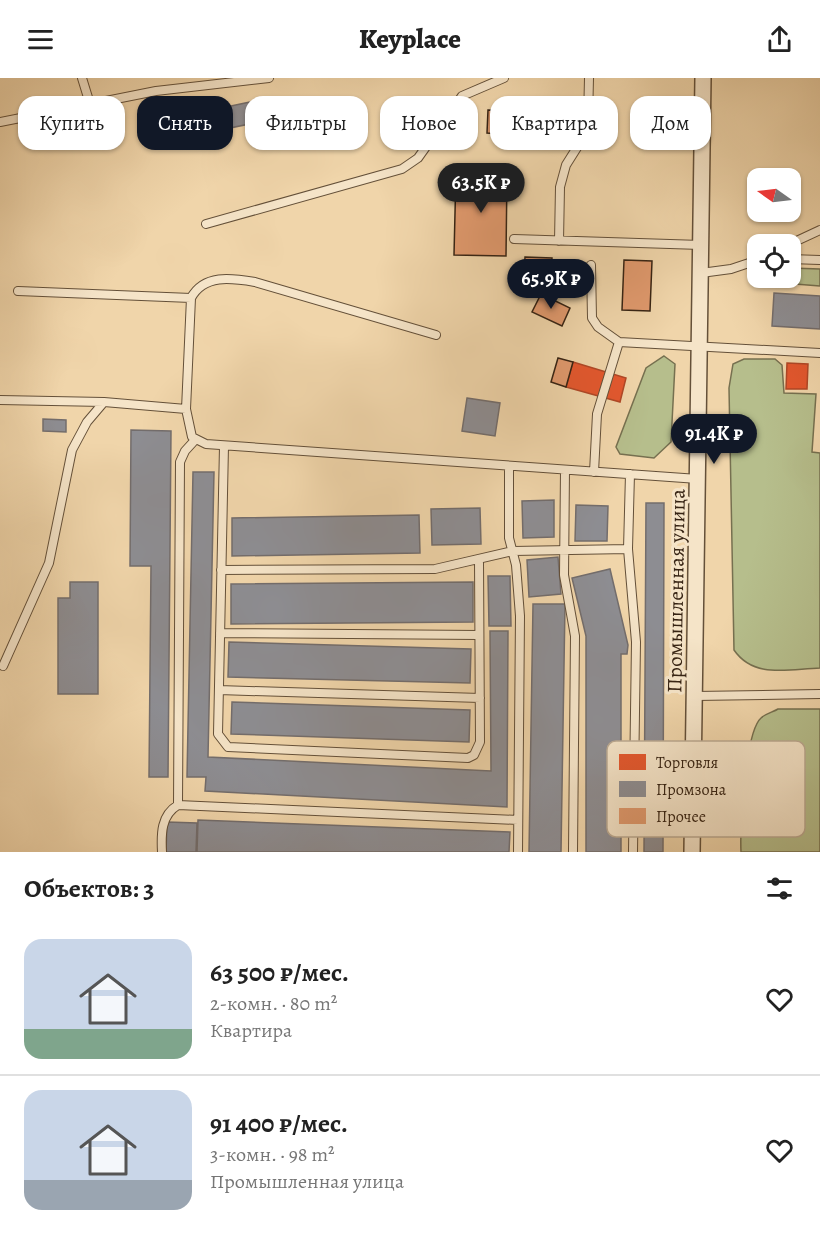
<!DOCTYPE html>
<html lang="ru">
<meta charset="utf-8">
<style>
body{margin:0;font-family:Alegreya,serif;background:#f6f6f6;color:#222;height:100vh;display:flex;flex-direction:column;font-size:22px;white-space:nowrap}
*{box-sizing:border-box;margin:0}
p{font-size:20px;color:#767676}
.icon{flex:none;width:33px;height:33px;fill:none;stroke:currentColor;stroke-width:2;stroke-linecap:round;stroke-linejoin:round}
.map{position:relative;height:774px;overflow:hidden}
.drawer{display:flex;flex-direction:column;background:#fff;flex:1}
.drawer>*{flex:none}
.guide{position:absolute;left:18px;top:18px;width:784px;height:54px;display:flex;gap:12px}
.needle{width:39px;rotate:284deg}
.fabs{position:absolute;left:747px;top:90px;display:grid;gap:12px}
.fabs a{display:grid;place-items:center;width:54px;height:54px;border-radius:12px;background:#fff;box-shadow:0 2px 4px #0004;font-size:30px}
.price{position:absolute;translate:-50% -51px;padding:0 14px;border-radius:21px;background:#111827;color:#fff;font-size:20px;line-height:39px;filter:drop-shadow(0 2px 3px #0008)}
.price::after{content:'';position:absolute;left:50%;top:36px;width:18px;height:14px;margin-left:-9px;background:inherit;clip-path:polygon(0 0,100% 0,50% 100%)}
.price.on{background:#222;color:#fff}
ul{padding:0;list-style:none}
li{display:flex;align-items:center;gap:18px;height:150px;padding:0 24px}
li+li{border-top:2px solid #e0e0e0}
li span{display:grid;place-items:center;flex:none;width:168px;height:120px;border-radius:18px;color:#555}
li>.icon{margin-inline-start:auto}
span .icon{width:72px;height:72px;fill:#fffc;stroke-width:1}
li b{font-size:26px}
h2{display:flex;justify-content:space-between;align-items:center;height:72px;padding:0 24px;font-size:26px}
.tag{padding:0 21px;border-radius:18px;background:#fff;box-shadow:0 2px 4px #0004;font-size:21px;line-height:54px}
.tag.on{background:#111827;color:#fff}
header{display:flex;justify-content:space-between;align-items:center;height:78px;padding:0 24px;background:#fff;font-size:27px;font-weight:800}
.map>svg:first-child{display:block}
</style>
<header><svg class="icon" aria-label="menu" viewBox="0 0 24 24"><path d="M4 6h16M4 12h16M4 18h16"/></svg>Keyplace<svg class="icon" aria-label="share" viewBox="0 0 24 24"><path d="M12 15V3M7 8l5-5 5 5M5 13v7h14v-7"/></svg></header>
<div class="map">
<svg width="820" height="774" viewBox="0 0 820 774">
<rect width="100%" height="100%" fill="#f0d5aa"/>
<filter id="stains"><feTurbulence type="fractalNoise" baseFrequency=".00333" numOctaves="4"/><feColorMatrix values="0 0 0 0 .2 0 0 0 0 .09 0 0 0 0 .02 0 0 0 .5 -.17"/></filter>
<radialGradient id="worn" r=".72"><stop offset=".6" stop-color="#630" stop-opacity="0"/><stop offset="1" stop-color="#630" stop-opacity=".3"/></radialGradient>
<!-- green -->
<path fill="#b6be8c" stroke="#767050" stroke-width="1.5" d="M791 190 820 191V208L770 204 771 200H790Z
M664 278 675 286 671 364 654 380 620 376 616 369 646 290Z
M744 281H775L782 287 784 315 816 316 812 374 820 375V590C788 591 754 601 734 572L729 310 733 286Z
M778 631H820V774H741C740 750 745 654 761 640 765 636 773 634 778 631Z"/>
<!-- shops -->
<path fill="#e4572e" stroke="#b04726" stroke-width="1.5" d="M573 284 626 300 620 324 566 309Z
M787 285 808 286 807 311H786Z"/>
<!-- industry -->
<path fill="#8d8d92" stroke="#736d6c" stroke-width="1.5" d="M255 23 259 44 225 51 221 30Z
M774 215 820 218V251L772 248Z
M467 320 500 325 495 358 462 353Z
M43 341 66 342V354L43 353Z
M131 352 171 353 168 699H149L151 488H130Z
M193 394H214L208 679 491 693 490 553H508L507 729 205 713 206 699H187Z
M554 422V459L523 460 522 423Z
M646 425H664L663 774H644Z
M576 427 608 428 607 463H575Z
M480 430 481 466 432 467 431 431Z
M419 437 420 475 232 478V440Z
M558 479 561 516 529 519 527 482Z
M610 491 628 567 627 576H621V774H586V558L572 500Z
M488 498H510L511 548H489Z
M70 504H98V616H58V520H70Z
M473 504V544L231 546V506Z
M533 526H565L561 774H529Z
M229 564 471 571 470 605 228 599Z
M232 624 470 632 469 664 231 656Z
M198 742 510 754 509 774H197Z
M167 744 197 745 196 774H166Z"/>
<!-- building -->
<path fill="#e0996d" stroke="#362313" stroke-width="1.5" d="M488 32 567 35 566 55 542 54 543 48 501 46V56L487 55Z
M456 94 507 95 506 178 454 177Z
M525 179 552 180 551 200 524 198Z
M624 182 652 183 650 233 622 232Z
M541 216 570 230 562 248 532 234Z
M558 280 573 284 566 309 551 304Z"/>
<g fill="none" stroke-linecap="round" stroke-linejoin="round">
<!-- lane casing -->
<g stroke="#645039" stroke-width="10">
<path id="lane" d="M82 0 90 26
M0 44 156 13 269 0
M206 146 402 91 418 80 462 18 504 0
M514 161 701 167
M559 163 560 109 566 87 583 60 588 43 589 0
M790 166 820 152
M790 181 820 182
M591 187 592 240 598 249 619 264
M701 195 731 191 758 182
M18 213 191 220
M0 322 104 324
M186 331 191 220C204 196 231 200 255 204L436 257
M224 368 218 656 228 669 468 680 474 677 480 664 479 482
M509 388V460L516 487 520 538 518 774
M565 392 564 497 575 558 573 774
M594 394 597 336 619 264 820 275
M630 396 628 471 636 564 633 774
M221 492 435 491 513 473 628 471
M220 555 479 557
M3 588 49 485 72 372 87 344 104 324 186 331 192 359 206 366 698 401
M219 612 480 620
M695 618 820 616
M178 727 180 384 185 373 195 362
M162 774C161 756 161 737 178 727L518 742"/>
</g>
<!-- street casing -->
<g stroke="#645039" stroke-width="18">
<path id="street" d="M692 774 703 0"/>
</g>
<!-- lane -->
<use href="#lane" stroke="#f5e4c8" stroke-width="8"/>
<!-- street -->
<use href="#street" stroke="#f5e4c8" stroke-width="15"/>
</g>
<g text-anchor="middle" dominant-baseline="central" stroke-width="6" stroke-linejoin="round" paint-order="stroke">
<!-- street labels -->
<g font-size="21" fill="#362313" stroke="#f5e4c8">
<text transform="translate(676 513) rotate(-89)">Промышленная улица</text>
</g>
</g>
<!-- legend -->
<rect x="607" y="663" width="198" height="96" rx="9" fill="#f5e4c8" stroke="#bcaa92" stroke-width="1.5"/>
<rect x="619" y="676" width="27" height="16" fill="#e4572e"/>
<rect x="619" y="703" width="27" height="16" fill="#8d8d92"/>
<rect x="619" y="730" width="27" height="16" fill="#e0996d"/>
<g font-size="16" fill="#362313">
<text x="656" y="690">Торговля</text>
<text x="656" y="717">Промзона</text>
<text x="656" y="744">Прочее</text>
</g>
<rect width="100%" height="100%" filter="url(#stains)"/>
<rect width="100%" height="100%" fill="url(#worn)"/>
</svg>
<div class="fabs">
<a><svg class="needle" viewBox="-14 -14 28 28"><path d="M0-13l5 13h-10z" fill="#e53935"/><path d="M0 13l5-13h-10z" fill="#767676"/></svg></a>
<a><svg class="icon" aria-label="locate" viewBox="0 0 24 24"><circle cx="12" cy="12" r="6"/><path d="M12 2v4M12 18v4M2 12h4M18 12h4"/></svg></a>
</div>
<b class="price on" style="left:481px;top:136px">63.5K ₽</b>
<b class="price" style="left:551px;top:232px">65.9K ₽</b>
<b class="price" style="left:714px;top:387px">91.4K ₽</b>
<div class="guide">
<a class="tag">Купить</a>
<a class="tag on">Снять</a>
<a class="tag">Фильтры</a>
<a class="tag">Новое</a>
<a class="tag">Квартира</a>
<a class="tag">Дом</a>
</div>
</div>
<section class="drawer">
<h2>Объектов: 3<svg class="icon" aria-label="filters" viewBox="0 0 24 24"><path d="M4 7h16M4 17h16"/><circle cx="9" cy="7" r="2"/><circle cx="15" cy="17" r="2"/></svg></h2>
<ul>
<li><span style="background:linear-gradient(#c9d6e8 75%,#7fa58c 0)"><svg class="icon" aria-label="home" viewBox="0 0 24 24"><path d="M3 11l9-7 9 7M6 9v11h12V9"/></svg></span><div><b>63 500 ₽/мес.</b><p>2-комн. · 80 m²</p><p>Квартира</p></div><svg class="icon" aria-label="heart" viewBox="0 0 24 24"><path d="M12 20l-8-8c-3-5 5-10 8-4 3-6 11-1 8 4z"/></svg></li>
<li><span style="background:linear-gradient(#c9d6e8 75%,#9aa5b1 0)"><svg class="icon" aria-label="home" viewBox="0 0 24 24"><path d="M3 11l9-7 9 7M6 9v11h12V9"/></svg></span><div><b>91 400 ₽/мес.</b><p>3-комн. · 98 m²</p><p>Промышленная улица</p></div><svg class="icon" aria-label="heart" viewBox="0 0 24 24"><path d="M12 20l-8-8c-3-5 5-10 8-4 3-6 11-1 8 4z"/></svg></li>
</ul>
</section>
